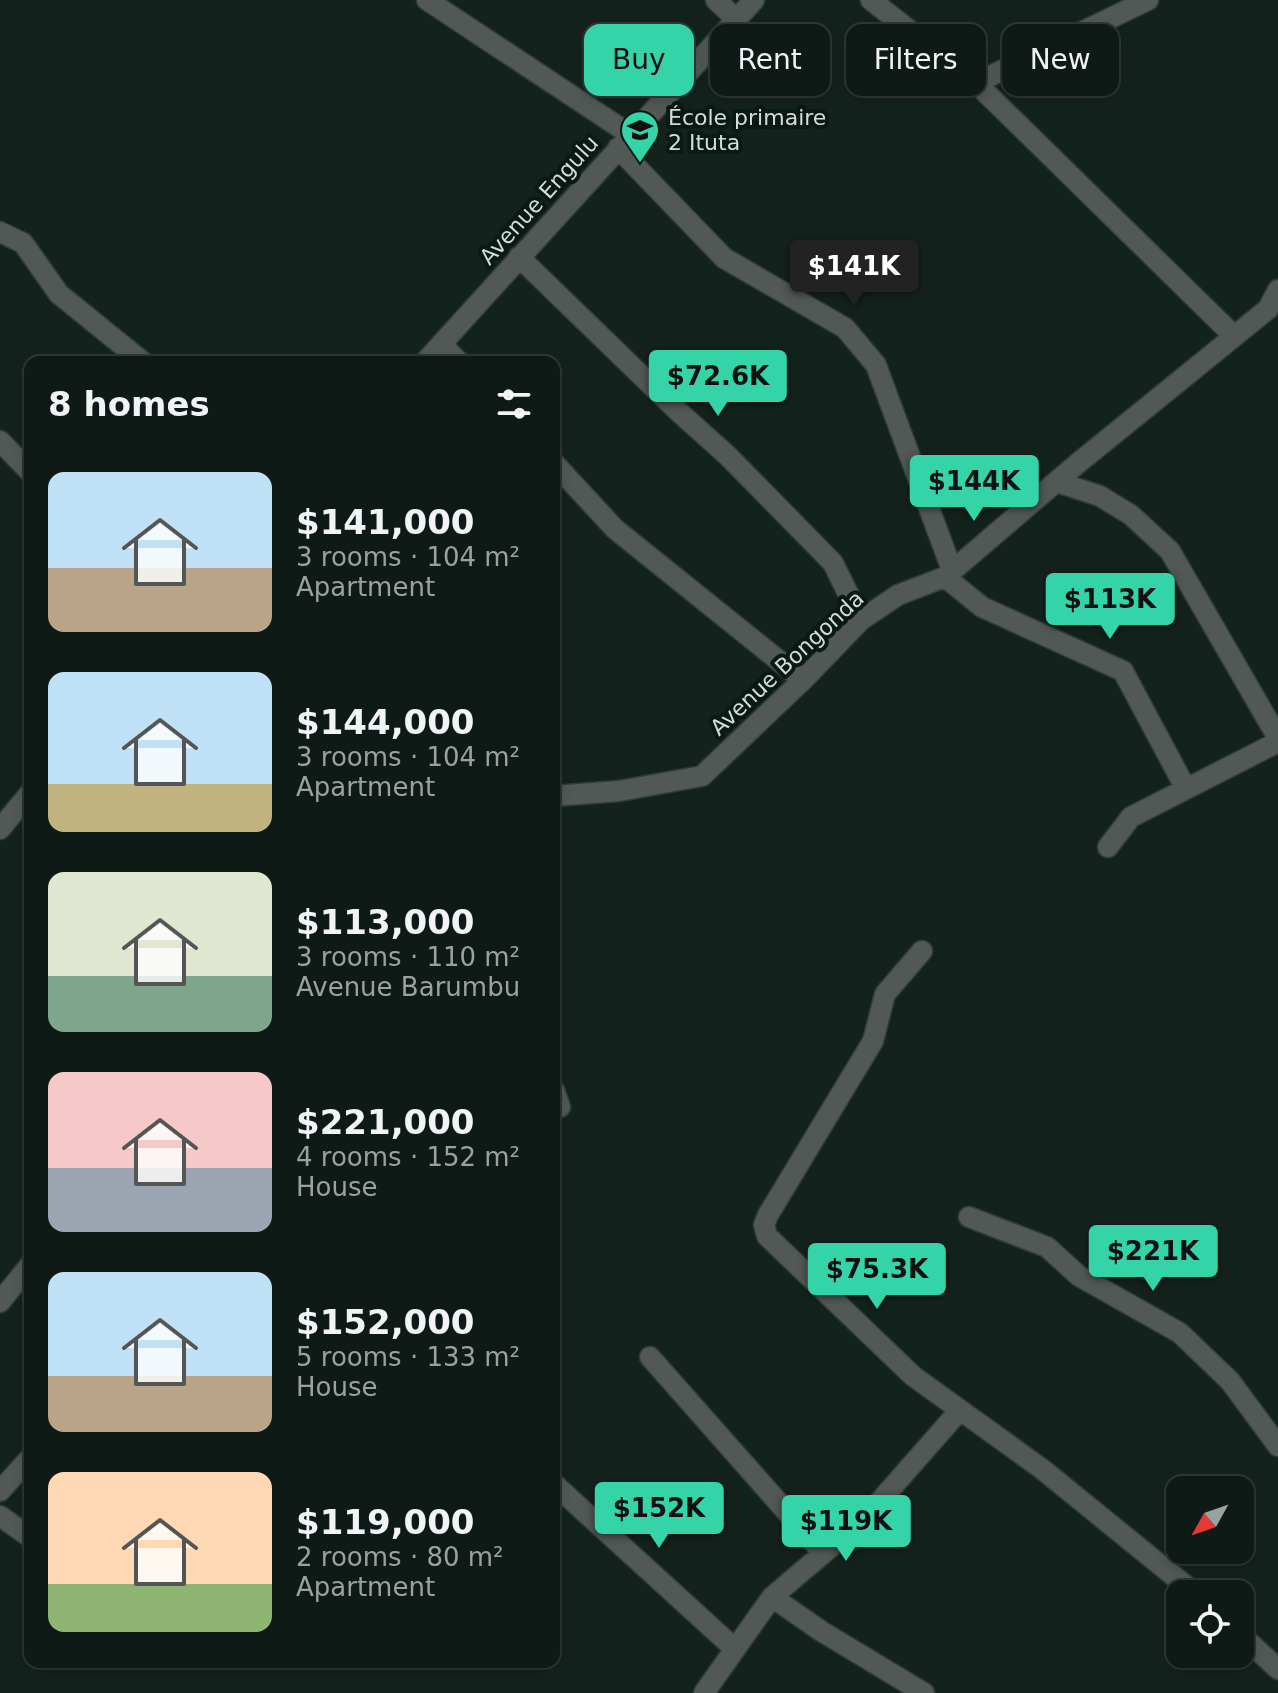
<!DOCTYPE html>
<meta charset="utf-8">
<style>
body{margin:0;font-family:"DejaVu Sans",sans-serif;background:#1d2723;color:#f1f3f6;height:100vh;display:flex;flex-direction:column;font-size:30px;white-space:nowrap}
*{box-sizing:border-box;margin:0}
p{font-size:26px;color:#9ba1a1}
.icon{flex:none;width:44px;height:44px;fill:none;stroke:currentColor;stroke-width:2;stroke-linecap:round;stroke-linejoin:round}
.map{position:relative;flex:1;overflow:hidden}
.panel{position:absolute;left:24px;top:356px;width:536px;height:1312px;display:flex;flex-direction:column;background:#0f1a16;border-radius:16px;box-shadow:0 4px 12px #0003,0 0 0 2px #2f3835}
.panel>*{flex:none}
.hud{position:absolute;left:584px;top:24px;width:574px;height:72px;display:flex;gap:16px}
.needle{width:52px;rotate:230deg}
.controls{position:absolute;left:1166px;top:1476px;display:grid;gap:16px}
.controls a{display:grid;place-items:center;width:88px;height:88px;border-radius:16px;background:#0f1a16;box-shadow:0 4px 12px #0003,0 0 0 2px #2f3835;font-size:40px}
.price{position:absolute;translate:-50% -68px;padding:0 18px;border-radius:8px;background:#34d4a8;color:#111;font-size:26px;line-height:52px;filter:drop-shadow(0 2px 4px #0008)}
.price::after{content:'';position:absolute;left:50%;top:48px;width:24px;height:18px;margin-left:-12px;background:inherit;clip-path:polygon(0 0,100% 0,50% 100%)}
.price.selected{background:#222;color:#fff}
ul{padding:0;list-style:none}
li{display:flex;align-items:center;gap:24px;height:200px;padding:0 24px}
li span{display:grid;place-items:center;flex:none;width:224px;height:160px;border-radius:16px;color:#555}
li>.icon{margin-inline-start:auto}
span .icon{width:96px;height:96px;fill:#fffc;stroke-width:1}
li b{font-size:34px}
h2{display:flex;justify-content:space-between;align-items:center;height:96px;padding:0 24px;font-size:34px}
.chip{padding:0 28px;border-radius:16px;background:#0f1a16;box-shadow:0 4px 12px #0003,0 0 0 2px #2f3835;font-size:28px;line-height:72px}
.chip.selected{background:#34d4a8;color:#111}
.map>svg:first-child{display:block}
</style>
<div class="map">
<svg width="1278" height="1693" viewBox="0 0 1278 1693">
<rect width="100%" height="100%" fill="#14221d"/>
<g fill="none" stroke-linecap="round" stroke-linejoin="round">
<!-- minor casing -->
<g stroke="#2f3c37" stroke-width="23">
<path id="minor" d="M427 0 631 135
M716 0 737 20
M871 0 976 83 1234 336
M976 83 1148 0
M618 148 724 258 845 328 876 365 952 570
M0 232 23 243 59 294 143 362
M519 257 680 413 728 456 833 563 861 620
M441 344 459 362
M425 362 754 0
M0 441 30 472
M554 463 615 529 803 680
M1057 482 1100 496 1131 515 1170 551 1278 738
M945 577 982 607 1123 671 1186 789
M554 796 619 791 702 776 803 680 861 620 898 595 945 577 1077 464 1268 309 1278 290
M0 829 30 793
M1108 847 1131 817 1278 742
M922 951 885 994 873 1041 768 1215 764 1225 767 1236 913 1376 1042 1469 1196 1594
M554 1090 560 1107
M969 1217 1047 1247 1079 1276 1180 1333 1230 1381 1278 1446
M0 1302 30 1265
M650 1357 823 1553
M554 1484 735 1649
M0 1491 30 1458
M0 1516 30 1537
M772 1597 821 1631 924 1693
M1240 1634 1278 1669
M704 1693 772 1597 866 1517 960 1410"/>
</g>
<!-- minor -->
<use href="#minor" stroke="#515855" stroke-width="20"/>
</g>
<!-- icons -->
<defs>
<g id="school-pin" transform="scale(2)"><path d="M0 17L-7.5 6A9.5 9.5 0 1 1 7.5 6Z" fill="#34d4a8" stroke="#0b1914"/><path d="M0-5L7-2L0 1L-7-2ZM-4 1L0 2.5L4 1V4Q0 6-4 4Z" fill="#111"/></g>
</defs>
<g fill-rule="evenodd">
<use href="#school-pin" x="640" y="130"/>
</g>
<g text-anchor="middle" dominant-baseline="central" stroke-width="8" stroke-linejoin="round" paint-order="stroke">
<!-- poi labels -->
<g font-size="22" fill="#d2dcd8" stroke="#0b1914" text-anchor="start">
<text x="668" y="117">École primaire<tspan x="668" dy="25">2 Ituta</tspan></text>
</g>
<!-- street labels -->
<g font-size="22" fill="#d2dcd8" stroke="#0b1914">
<text transform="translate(539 200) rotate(-48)">Avenue Engulu</text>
<text transform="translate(787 663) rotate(-43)">Avenue Bongonda</text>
</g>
</g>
</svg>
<div class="controls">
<a><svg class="needle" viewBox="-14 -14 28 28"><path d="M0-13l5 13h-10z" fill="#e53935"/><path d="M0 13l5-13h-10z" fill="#9ba1a1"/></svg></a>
<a><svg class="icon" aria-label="locate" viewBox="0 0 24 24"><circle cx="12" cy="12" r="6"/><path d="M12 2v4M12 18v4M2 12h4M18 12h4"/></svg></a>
</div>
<b class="price selected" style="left:854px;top:308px">$141K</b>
<b class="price" style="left:718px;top:418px">$72.6K</b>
<b class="price" style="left:974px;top:523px">$144K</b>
<b class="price" style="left:1110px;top:641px">$113K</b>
<b class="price" style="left:1153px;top:1293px">$221K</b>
<b class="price" style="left:877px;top:1311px">$75.3K</b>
<b class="price" style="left:659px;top:1550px">$152K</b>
<b class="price" style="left:846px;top:1563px">$119K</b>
<div class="hud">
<a class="chip selected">Buy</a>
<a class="chip">Rent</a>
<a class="chip">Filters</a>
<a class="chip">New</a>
</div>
<section class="panel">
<h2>8 homes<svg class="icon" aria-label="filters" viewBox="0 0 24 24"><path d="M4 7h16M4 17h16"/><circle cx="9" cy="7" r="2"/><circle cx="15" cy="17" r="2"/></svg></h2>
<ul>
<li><span style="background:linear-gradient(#bfe0f5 60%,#b9a48a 0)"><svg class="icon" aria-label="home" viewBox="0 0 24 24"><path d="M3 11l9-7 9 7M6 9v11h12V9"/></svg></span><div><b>$141,000</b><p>3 rooms · 104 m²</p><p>Apartment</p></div></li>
<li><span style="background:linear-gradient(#bfe0f5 70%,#c2b280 0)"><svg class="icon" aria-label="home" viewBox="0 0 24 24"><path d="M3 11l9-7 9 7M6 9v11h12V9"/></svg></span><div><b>$144,000</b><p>3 rooms · 104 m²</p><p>Apartment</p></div></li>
<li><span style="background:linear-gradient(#dfe7d0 65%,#7fa58c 0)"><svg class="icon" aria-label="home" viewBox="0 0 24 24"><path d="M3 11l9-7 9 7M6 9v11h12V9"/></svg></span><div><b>$113,000</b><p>3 rooms · 110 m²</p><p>Avenue Barumbu</p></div></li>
<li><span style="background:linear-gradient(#f6c9c9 60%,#9aa5b1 0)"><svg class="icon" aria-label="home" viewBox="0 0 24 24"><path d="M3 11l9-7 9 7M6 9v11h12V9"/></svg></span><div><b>$221,000</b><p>4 rooms · 152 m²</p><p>House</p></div></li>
<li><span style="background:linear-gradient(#bfe0f5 65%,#b9a48a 0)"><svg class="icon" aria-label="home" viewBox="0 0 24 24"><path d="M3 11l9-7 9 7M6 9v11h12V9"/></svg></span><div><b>$152,000</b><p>5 rooms · 133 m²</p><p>House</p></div></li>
<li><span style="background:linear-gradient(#ffd9b3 70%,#8fb573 0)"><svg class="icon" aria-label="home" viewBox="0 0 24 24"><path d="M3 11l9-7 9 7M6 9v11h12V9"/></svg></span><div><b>$119,000</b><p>2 rooms · 80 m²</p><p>Apartment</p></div></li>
</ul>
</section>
</div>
